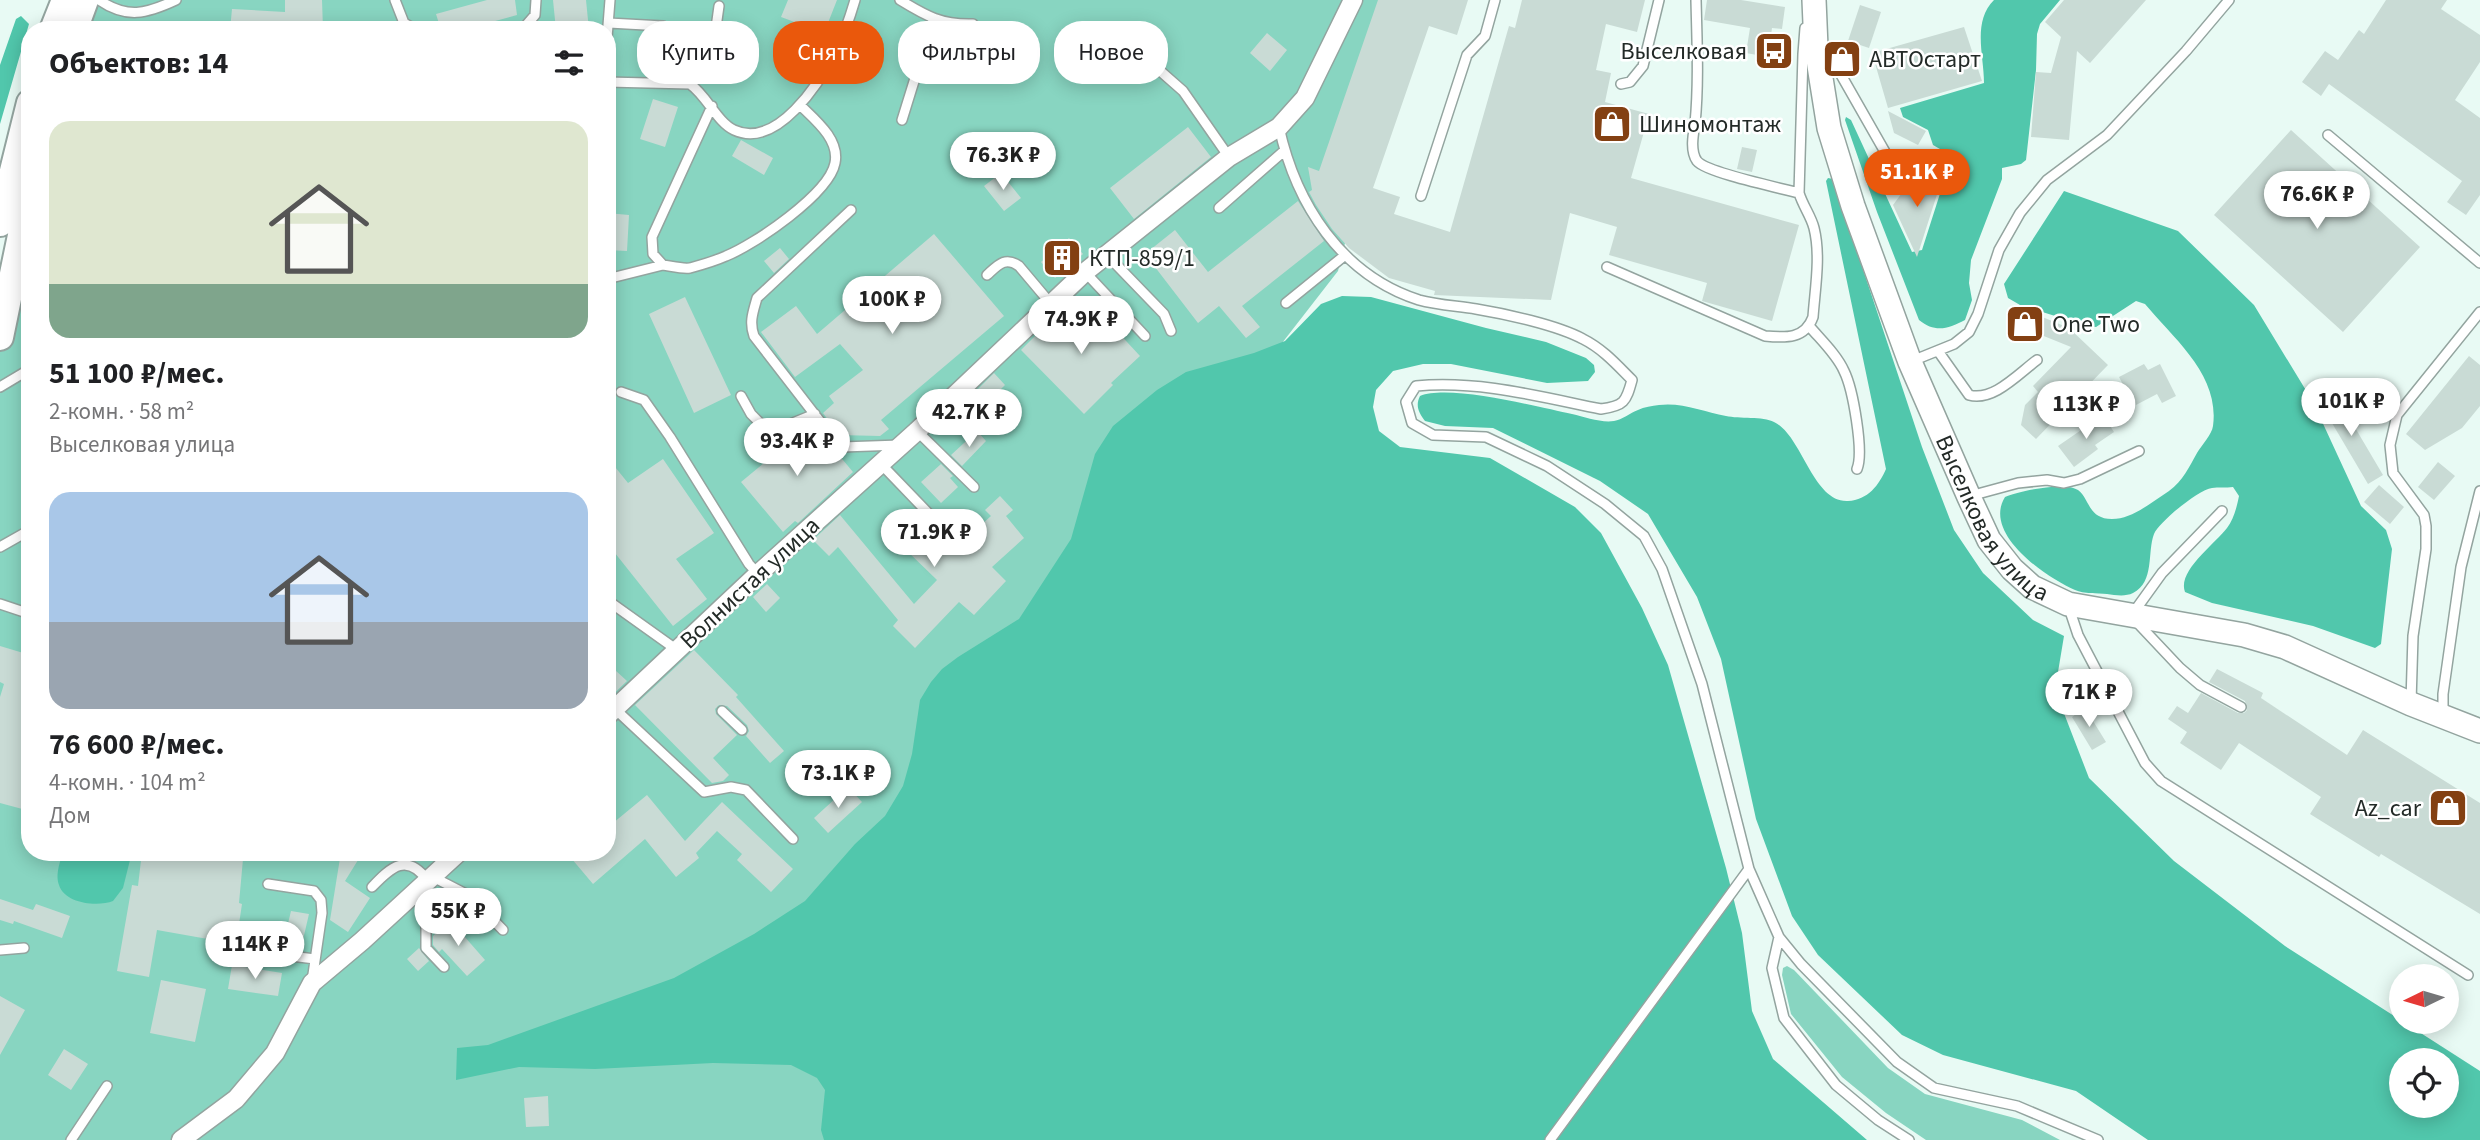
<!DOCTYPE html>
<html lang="ru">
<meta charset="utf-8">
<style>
body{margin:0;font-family:"Source Sans 3",sans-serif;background:#f6f6f6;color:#202124;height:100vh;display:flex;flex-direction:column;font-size:26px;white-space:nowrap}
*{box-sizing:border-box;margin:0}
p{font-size:23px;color:#757577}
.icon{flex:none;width:38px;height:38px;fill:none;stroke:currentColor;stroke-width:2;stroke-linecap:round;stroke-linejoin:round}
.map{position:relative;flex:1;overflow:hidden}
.details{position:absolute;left:21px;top:21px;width:595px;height:840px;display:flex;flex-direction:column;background:#fff;border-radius:28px;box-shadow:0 4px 18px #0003}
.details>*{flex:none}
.hud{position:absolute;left:637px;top:21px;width:665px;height:63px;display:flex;gap:14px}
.needle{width:46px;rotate:265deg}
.fabs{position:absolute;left:2389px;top:964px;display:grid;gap:14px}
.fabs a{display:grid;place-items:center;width:70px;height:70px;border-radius:50%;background:#fff;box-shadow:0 4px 18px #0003;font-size:35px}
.price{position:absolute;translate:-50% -60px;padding:0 16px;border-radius:24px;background:#fff;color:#222;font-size:23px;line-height:46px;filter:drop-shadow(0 2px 4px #0008)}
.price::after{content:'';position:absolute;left:50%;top:42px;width:21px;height:16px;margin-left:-10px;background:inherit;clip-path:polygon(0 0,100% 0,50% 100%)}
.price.selected{background:#ea580c;color:#fff}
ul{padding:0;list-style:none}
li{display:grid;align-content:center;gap:14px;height:371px;padding:0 28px}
li span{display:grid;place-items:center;height:217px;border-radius:21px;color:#555}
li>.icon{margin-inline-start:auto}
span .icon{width:126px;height:126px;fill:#fffc;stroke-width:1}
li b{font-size:30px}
h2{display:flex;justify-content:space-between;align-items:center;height:84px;padding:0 28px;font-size:30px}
.pill{padding:0 24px;border-radius:28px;background:#fff;box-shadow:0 4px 18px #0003;font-size:24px;line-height:63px}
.pill.selected{background:#ea580c;color:#fff}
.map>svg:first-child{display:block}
</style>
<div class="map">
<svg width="2480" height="1140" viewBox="0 0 2480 1140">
<rect width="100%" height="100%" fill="#e8faf4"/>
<!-- green -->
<path fill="#88d5c1" d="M89 0H1406L1338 271 1244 392 904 1140H0V317L30 203V852H607V30H79Z
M1787 966 1794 970 1888 1068 1925 1094 2022 1120 2060 1140H1926L1886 1113 1842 1077 1791 1014 1782 975 1783 968Z"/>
<!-- forest -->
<path fill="#51c7ac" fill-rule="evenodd" d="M1994 0H2060L2040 24 2037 34 2036 70 2026 160 2021 164 2002 168V179L1971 260 1969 283 1972 300 1965 320C1948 329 1935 333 1919 320L1877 212 1845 120 1846 117 1851 120 1912 252 1922 250 1952 156 1933 145 1928 130 1903 117 1900 108 1984 83C1984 55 1972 22 1994 0Z
M21 16 29 24 0 124V65L16 19Z
M1828 178 1833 179 1922 447 1954 530 1983 573 2033 620 2064 636 2055 690 2089 778 2174 861 2285 946 2480 1071V1140H2148L2076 1091 1943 1055 1902 1035 1818 955 1792 916 1756 819 1721 659 1697 597 1648 514 1600 481 1493 428 1445 426 1425 421C1419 413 1415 406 1420 396 1450 384 1538 407 1572 414 1585 417 1601 423 1614 421 1622 420 1630 413 1638 410 1644 407 1652 406 1659 405 1682 402 1704 412 1726 416 1739 419 1763 416 1774 422 1802 435 1813 503 1848 501 1868 500 1879 485 1886 469L1826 181ZM2401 1060H2446V1106H2401Z
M2064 191 2178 231 2254 305 2313 402 2361 506 2386 530 2392 549 2381 644 2375 648 2313 626 2212 603 2185 592C2177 571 2215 544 2227 528 2234 519 2237 506 2239 496L2233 487C2226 488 2218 487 2212 488 2198 490 2159 522 2154 534 2147 552 2155 582 2133 593 2125 597 2115 595 2107 594 2097 593 2084 594 2075 590 2047 578 1982 534 2005 497 2020 491 2064 481 2078 490 2090 499 2088 519 2112 519 2133 519 2153 501 2169 491 2183 481 2189 467 2197 453 2202 445 2212 434 2213 426 2220 375 2174 339 2145 304L2136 301 2096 327 2087 326 2020 305 2008 298 2004 284Z
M1342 296 1371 297 1486 328 1546 342 1586 358 1594 365 1595 372 1588 381 1547 383 1451 364H1423L1393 371 1376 390 1373 407 1379 431 1400 447 1490 458 1575 507 1601 533 1642 608 1668 665 1726 868 1742 933 1752 1011 1773 1059 1867 1140H824L821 1130 825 1090 817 1078 791 1065 713 1063 595 1069 519 1067 456 1080 457 1048 488 1045 674 978 754 934 805 901 855 844 885 816 903 786 912 754 920 700 931 682 942 669 958 657 1019 619 1071 539 1095 454 1113 426 1157 390 1186 372 1254 353 1285 341 1321 304Z
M63 852H132L123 888 113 901C98 907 65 904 59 885 55 875 60 862 63 852Z"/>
<!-- building -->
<path fill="#c9dbd5" d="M285 0H322L323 29 230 30 232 9 285 12Z
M487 0H515L517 15 462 30H441L436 14Z
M553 0H586L589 30H556Z
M788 0H837L824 33 781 17Z
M1378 0H1468L1457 35 1429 26 1373 188 1400 197 1394 214 1450 232 1509 26 1515 28 1522 0H1645L1637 32 1606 24 1596 70 1611 73 1605 102 1649 114 1631 178 1799 225 1772 321 1702 301 1707 283 1609 255 1617 227 1570 213 1551 300 1434 295 1435 291 1389 278 1349 248 1332 229 1316 205 1309 192 1312 190 1308 167 1319 171Z
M1707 0H1741L1785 7 1782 29 1772 28 1768 57 1746 53 1750 28 1704 20Z
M2064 0H2146L2090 63 2077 51 2069 140 2031 137 2036 72 2051 73 2061 37 2045 22Z
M2386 0H2447L2441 9 2480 35V62L2455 100 2480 118V195L2466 215 2447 202 2462 181 2329 84 2321 96 2302 82 2325 51 2338 60 2359 30 2364 34Z
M1860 5 1881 12 1869 48 1848 41Z
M1964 27 1982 81 1888 108 1872 53Z
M1267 33 1287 50 1270 71 1250 53Z
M653 99 678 107 665 147 640 139Z
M1888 111 1926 131 1918 145 1894 133Z
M1188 127 1211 157 1134 219 1110 188Z
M2291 130 2420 247 2343 332 2214 215Z
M741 140 773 158 764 175 732 156Z
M1742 147 1757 150 1752 172 1737 169Z
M1001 173 1021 198 1004 211 984 186Z
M1916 174 1940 185 1917 257 1893 205Z
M1298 201 1324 241 1242 306 1260 327 1246 338 1219 306 1198 323 1145 254 1175 230 1208 272Z
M607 213 629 215 627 251 607 250Z
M934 234 1004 316 881 420 889 429 880 436 839 435 823 413 834 403 829 396 863 370 840 344 795 377 761 332 796 306 817 334Z
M1069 238 1083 254 1055 278 1041 262Z
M780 248 789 259 774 273 764 261Z
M685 297 731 395 694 413 649 314Z
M1089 301 1140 356 1111 383 1113 385 1084 414 1021 350 1049 322 1051 324 1060 315 1067 322Z
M2018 307 2069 328 2108 365 2036 439 2021 425 2025 405 2038 392 2033 386 2071 347 2012 323Z
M2469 356 2480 365V406L2462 428 2425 450 2406 434Z
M2144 364 2148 370 2160 364 2176 396 2162 403 2157 394 2134 406 2119 377Z
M994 373 1005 385 989 401 978 389Z
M2334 392 2383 475 2368 484 2319 401Z
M2103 415 2114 432 2095 445 2098 449 2074 467 2058 446Z
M812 423 853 472 798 523 795 521 783 532 741 482Z
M977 431 986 441 962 466 951 455Z
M607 457 628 483 663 459 714 533 676 559 707 599 673 626 607 543Z
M2438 462 2455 476 2434 500 2418 487Z
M941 464 953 476 950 478 958 487 941 503 921 482Z
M2379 485 2404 507 2390 524 2364 502Z
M1000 496 1013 510 1006 516 1024 538 992 567 1006 581 974 615 959 602 915 648 893 626 898 620 838 547 829 556 813 540 840 515 914 604 937 580 904 548 929 523 936 521 960 544 991 516 985 510Z
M767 584 780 598 766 612 753 597Z
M0 646 30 655V797L26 810 0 803V697L4 684 0 682Z
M694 650 738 695 736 697 784 751 770 763 746 736 749 731 747 725 727 706 719 705 715 709 716 714 737 735 713 758 729 775 723 781 712 783 635 705Z
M2217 669 2263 693 2261 698 2347 755 2363 730 2480 803V914L2381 854 2379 857 2310 814 2321 797 2239 743 2221 770 2180 743 2187 732 2168 719 2177 706 2188 713 2201 693 2238 713H2244L2247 710 2245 701 2209 682Z
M615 670 627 681 607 700V678Z
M2085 708 2106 742 2092 750 2072 717Z
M848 787 862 802 828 833 814 818Z
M647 795 685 841 722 802 793 869 771 892 737 860 742 854 717 831 696 853 699 858 676 877 645 839 593 884 566 852H607V828Z
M142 852H178L243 859 239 903 242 904 236 944 157 930 149 977 117 971 132 885 138 886Z
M341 852H363L345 881 370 898 348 932 330 920Z
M0 899 33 910 36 904 70 916 62 938 14 921 13 924 0 920Z
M291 911 309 914 302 944 284 940Z
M450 920 485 960 467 976 442 949 439 952 433 945V936Z
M419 948 429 961 418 971 407 959Z
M232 965 282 973 278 996 228 989Z
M161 980 206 989 195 1042 150 1033Z
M0 996 25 1010 0 1055Z
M64 1049 88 1064 71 1090 48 1075Z
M548 1096 549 1126 526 1127 524 1098Z"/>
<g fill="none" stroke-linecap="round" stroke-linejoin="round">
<!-- lane casing -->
<g stroke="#93a49f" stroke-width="12">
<path id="lane" d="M99 0C127 19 146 14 176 0
M395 0 404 23 416 30
M900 0C926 16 942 25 973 24
M1696 0C1697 42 1699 82 1695 124 1693 135 1690 151 1697 161 1707 173 1781 188 1799 193
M609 23 663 26
M522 30 535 15 536 0
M607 38 610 0
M1103 39 1158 69 1183 91 1229 157
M1824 45 1897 173
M607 82 690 84C707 96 717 122 734 130 777 150 820 82 836 51 844 35 850 17 855 0
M690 84 713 49 719 6
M1621 84 1630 82 1643 66 1659 0
M712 106 652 237 653 254 663 265C671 266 681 269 690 268 701 265 715 261 726 256 754 245 829 194 835 163 840 139 814 119 800 105
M902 120 933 20
M1279 127C1296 204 1341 275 1419 300 1437 305 1458 306 1476 309 1506 314 1557 325 1583 339 1603 349 1617 365 1632 380 1626 402 1624 406 1601 409 1541 397 1479 380 1416 386L1406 402 1412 423 1433 435 1486 437 1547 466 1605 504 1644 536 1662 569 1702 684 1749 869 1779 937 1801 964 1897 1062 1934 1088 2017 1106 2098 1140
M2328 135 2480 263
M1421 196 1467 55 1485 36 1495 0
M1219 208 1284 151
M851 210 757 298C753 312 749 322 754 336L836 442 842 447 900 445
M1107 255 1164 314 1171 331
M1607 267 1765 336C1786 338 1805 339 1813 317 1815 289 1821 256 1814 228 1811 216 1803 206 1799 193L1803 54 1805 28
M1085 272 1145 336
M987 275C998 265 1005 256 1019 266L1051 304
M607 279 663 265
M1286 303 1344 256
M1810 327C1821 340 1837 355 1844 371 1853 389 1864 452 1857 469
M1938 351 1969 395C1993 402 2018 374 2037 360
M1912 361 1954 344 1969 332 1978 314 1999 250 2020 213 2047 180 2107 135 2186 51 2229 0
M0 387 30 369
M621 392 644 400 670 437 749 564 758 574
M741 396 751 414 763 426 783 427 815 414
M917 431 974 487
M881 464 931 516
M1970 496 2018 483 2047 480 2064 483 2080 479 2139 451
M2222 511 2162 573 2131 616 2180 668 2200 685 2241 707
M0 547 30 530
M607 600 677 650
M0 604 30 614
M2068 605 2078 635 2145 763 2161 781 2468 975
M2411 702 2413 636 2426 549V526L2424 515 2393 473 2390 445 2397 415 2480 312
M615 709 704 792 731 787 746 790 793 839
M722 711 742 730
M2443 716V694L2461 567 2480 491
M433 877 470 896 503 930
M268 884 314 891 321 900 322 913 312 981
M372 887C391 867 407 852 428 881
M413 895 426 912V948L444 967
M1779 937 1772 968 1784 1018 1836 1085 1878 1120 1909 1140
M0 950 24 948
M242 950 315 959
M71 1140 107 1086
M1550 1140 1749 869"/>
</g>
<!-- street casing -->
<g stroke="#93a49f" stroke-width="21">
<path id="street" d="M607 716 758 574 917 431 1085 272 1229 157 1279 127 1305 98 1353 0
M181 1140 236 1099 275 1053 312 983 362 941 459 852"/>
</g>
<!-- secondary casing -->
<g stroke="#93a49f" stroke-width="26">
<g id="secondary">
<path id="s1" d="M1814 0 1816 47 1829 128 1853 206 1910 362 1969 497 1989 540 2012 569 2032 587 2068 604 2244 635 2285 647 2411 704 2480 731"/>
</g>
</g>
<!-- primary casing -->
<g stroke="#93a49f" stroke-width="30">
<path id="primary" d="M53 30 65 0
M74 30 85 0
M0 223 30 103
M0 337 30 192"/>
</g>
<!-- lane -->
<use href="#lane" stroke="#fff" stroke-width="9"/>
<!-- street -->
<use href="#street" stroke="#fff" stroke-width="18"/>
<!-- secondary -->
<use href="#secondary" stroke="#fff" stroke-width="23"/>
<!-- primary -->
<use href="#primary" stroke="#fff" stroke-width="26"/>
</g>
<!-- icons -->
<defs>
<g id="bus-square" transform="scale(2.0125)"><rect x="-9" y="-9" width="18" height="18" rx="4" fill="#834012" stroke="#fff"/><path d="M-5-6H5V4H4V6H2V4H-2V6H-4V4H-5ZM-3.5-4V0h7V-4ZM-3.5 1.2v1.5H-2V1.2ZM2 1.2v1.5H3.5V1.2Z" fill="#fff"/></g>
<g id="shop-square" transform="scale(2.0125)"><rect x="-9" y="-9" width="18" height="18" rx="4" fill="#834012" stroke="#fff"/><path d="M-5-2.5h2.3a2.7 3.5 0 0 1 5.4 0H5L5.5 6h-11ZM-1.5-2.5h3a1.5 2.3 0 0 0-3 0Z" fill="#fff"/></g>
<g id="building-square" transform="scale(2.0125)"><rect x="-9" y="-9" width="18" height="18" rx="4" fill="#834012" stroke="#fff"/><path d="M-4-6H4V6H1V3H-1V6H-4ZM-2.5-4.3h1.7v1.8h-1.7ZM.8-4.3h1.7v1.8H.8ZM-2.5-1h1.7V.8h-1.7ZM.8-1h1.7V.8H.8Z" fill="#fff"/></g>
</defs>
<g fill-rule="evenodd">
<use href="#bus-square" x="1774" y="51"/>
<use href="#shop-square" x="1842" y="59"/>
<use href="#shop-square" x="1612" y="124"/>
<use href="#building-square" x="1062" y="258"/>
<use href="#shop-square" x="2025" y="324"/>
<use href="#shop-square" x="2448" y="808"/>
</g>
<g text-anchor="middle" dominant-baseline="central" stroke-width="5" stroke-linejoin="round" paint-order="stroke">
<!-- poi labels -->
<g font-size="24" fill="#232a27" stroke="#fff" text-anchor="start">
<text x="1747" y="51" text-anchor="end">Выселковая</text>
<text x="1869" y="59">АВТОстарт</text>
<text x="1639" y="124">Шиномонтаж</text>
<text x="1089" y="258">КТП-859/1</text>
<text x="2052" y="324">One Two</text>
<text x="2421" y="808" text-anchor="end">Az_car</text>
</g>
<!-- street labels -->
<g font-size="24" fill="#232a27" stroke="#fff">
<text stroke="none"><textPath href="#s1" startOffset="555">Выселковая улица</textPath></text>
<text transform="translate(750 583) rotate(-43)">Волнистая улица</text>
</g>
</g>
</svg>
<div class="fabs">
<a><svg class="needle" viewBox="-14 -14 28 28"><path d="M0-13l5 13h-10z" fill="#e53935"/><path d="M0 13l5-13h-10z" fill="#757577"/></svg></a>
<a><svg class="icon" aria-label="locate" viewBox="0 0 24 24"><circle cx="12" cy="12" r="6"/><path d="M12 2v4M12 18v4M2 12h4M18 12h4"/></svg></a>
</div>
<b class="price" style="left:1003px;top:192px">76.3K ₽</b>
<b class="price selected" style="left:1917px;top:209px">51.1K ₽</b>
<b class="price" style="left:2317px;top:231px">76.6K ₽</b>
<b class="price" style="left:892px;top:336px">100K ₽</b>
<b class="price" style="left:1081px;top:356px">74.9K ₽</b>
<b class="price" style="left:2351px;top:438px">101K ₽</b>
<b class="price" style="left:2086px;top:441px">113K ₽</b>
<b class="price" style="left:969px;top:449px">42.7K ₽</b>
<b class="price" style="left:797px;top:478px">93.4K ₽</b>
<b class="price" style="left:934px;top:569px">71.9K ₽</b>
<b class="price" style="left:2089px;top:729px">71K ₽</b>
<b class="price" style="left:838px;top:810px">73.1K ₽</b>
<b class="price" style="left:458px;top:948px">55K ₽</b>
<b class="price" style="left:255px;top:981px">114K ₽</b>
<div class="hud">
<a class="pill">Купить</a>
<a class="pill selected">Снять</a>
<a class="pill">Фильтры</a>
<a class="pill">Новое</a>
</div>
<section class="details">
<h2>Объектов: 14<svg class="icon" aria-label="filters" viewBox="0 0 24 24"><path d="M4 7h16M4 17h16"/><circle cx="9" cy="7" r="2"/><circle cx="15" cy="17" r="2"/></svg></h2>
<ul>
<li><span style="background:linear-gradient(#dfe7d0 75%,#7fa58c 0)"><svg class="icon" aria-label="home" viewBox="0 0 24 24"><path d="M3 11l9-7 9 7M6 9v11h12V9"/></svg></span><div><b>51 100 ₽/мес.</b><p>2-комн. · 58 m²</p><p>Выселковая улица</p></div></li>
<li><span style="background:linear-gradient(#a9c7e8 60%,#9aa5b1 0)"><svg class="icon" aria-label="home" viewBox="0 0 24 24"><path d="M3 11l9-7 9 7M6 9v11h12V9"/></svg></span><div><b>76 600 ₽/мес.</b><p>4-комн. · 104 m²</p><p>Дом</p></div></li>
</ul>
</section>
</div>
